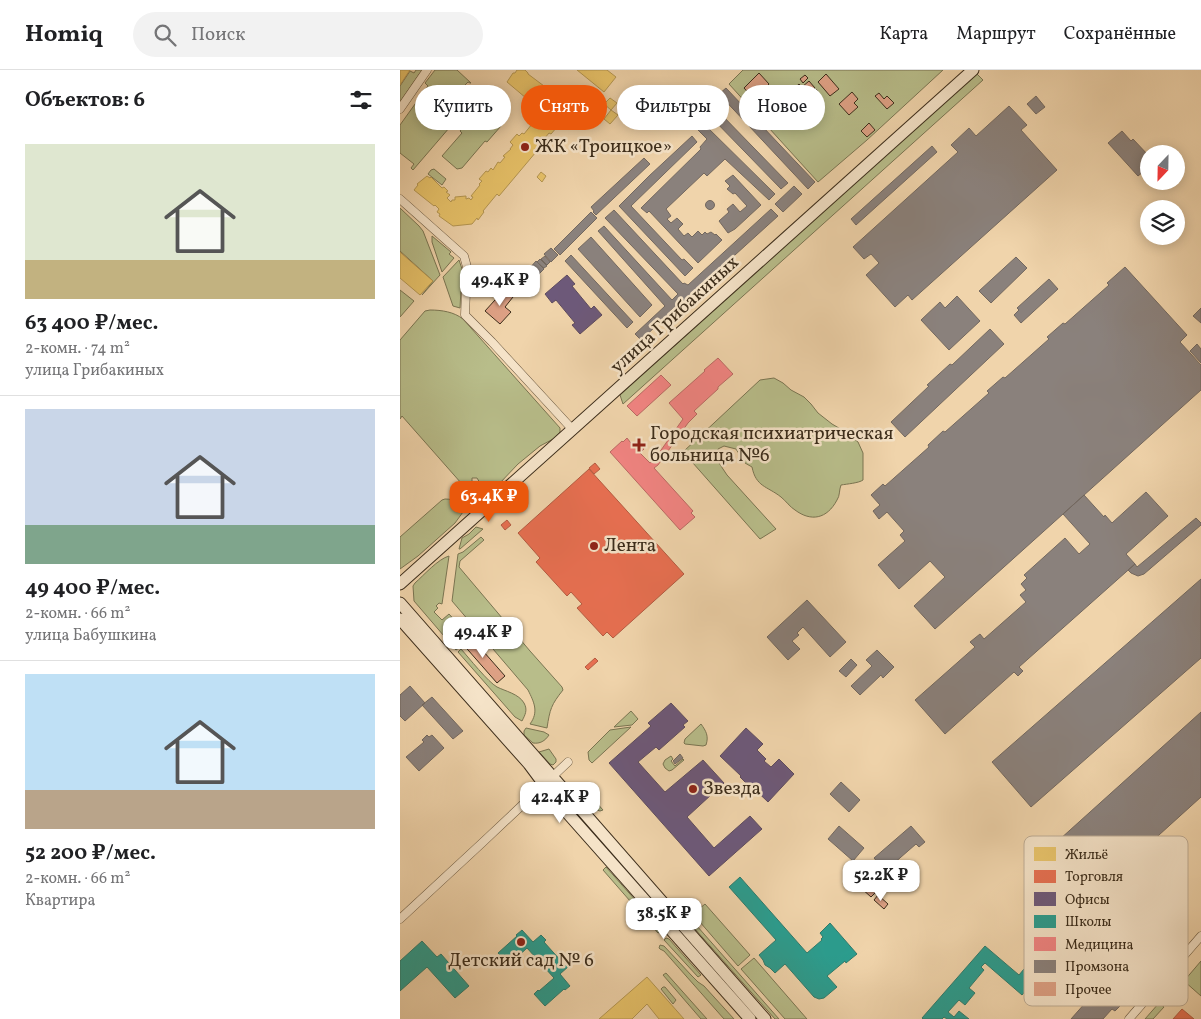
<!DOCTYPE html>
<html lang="ru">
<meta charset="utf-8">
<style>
body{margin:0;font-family:Vollkorn,serif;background:#f2f2f2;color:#202124;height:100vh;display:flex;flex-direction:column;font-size:19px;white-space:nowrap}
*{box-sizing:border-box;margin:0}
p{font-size:16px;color:#757577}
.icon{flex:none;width:28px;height:28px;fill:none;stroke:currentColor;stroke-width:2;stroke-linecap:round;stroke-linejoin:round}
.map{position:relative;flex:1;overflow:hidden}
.side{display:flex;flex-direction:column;background:#fff;width:400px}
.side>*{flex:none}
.guide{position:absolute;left:15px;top:15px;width:475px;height:45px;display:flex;gap:10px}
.needle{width:32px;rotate:202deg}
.controls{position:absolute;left:740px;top:75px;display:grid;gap:10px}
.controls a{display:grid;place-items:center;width:45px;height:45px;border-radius:50%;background:#fff;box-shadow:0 2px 12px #0003;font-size:25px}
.price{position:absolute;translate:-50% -42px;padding:0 11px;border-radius:10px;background:#fff;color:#222;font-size:16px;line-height:32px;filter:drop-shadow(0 1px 2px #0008)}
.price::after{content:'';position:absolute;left:50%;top:30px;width:15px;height:11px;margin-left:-8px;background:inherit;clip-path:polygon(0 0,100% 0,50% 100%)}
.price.selected{background:#ea580c;color:#fff}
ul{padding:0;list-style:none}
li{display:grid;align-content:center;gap:10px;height:265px;padding:0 25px}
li+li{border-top:1px solid #e0e0e0}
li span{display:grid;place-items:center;height:155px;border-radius:0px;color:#555}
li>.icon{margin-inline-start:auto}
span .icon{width:90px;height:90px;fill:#fffc;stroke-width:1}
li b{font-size:21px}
h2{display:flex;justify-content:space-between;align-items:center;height:60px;padding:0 25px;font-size:21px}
.chip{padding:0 18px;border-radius:22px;background:#fff;box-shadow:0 2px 12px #0003;font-size:18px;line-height:45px}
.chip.selected{background:#ea580c;color:#fff}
header{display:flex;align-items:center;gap:30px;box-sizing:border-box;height:70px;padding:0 25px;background:#fff;border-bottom:1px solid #e0e0e0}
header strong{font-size:24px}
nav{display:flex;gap:28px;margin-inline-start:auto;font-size:18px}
.search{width:350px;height:45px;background:#f2f2f2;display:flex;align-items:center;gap:12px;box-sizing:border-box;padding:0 18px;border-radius:28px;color:#757577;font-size:19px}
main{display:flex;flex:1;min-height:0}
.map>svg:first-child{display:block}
</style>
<header>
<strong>Homiq</strong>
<div class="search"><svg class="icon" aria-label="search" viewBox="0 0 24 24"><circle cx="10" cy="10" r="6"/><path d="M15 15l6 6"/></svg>Поиск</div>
<nav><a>Карта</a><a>Маршрут</a><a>Сохранённые</a></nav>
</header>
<main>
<section class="side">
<h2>Объектов: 6<svg class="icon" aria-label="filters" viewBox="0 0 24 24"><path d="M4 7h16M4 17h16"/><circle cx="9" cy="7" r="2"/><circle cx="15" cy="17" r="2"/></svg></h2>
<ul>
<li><span style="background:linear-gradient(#dfe7d0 75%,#c2b280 0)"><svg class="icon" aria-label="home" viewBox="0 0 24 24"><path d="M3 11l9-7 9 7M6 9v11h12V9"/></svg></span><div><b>63 400 ₽/мес.</b><p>2-комн. · 74 m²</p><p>улица Грибакиных</p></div></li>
<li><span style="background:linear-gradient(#c9d6e8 75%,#7fa58c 0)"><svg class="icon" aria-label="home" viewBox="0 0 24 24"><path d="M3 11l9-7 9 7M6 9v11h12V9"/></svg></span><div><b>49 400 ₽/мес.</b><p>2-комн. · 66 m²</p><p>улица Бабушкина</p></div></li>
<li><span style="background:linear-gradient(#bfe0f5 75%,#b9a48a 0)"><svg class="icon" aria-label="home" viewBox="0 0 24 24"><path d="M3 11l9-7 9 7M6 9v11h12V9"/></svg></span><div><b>52 200 ₽/мес.</b><p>2-комн. · 66 m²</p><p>Квартира</p></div></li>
</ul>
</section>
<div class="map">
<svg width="801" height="949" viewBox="0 0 801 949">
<rect width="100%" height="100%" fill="#f0d4ab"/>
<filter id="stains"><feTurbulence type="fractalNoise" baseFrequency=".004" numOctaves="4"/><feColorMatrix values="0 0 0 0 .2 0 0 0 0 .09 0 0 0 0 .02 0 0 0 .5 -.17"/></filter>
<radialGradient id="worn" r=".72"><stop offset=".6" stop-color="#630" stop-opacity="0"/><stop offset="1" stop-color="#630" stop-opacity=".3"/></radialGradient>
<!-- green -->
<path fill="#b8bd8a" stroke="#7a7552" d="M16 0H22L0 32V16L10 1 14 3Z
M35 0H57L71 13H70L68 12 64 16V17L72 24 75 22 78 24 80 22 13 100 11 98 14 94 0 83V55L28 16 25 13Z
M343 0H543L467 70 418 112 329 14Z
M576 3 583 10 223 334 220 325Z
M99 37H102L109 42 108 48 87 72 85 71 62 98 57 99 42 86 62 63 60 61 77 41 82 40 91 47Z
M34 99 46 109 42 115 28 104 31 100Z
M0 138 19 156 23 161 40 205 22 225 33 211 0 181Z
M32 166 51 182 49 184 54 188 42 202 32 172Z
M59 190 62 199 60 238 53 236 43 207Z
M0 220 14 231 0 247Z
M30 240C42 240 54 242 63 249L160 358V362L155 368 140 376 118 394 98 415 86 423 77 408H72V424L69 422 2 346 0 349V270L25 241Z
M374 308 383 313 391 320 404 327 411 334 418 343 432 354 444 361 458 372 463 383V410C459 413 447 414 441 415 439 420 440 426 437 430 427 449 411 452 395 440 390 437 386 431 381 427 367 416 356 417 352 397L345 393 336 379 324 376 318 379 316 386 319 393 327 405 376 459 360 469 285 384 284 381 360 310Z
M45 429C55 429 61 433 63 442L55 453 18 486 0 499V467L42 430Z
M76 457 83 459 60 479H59L62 468 69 464Z
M81 467 84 470 60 491 59 497 130 581 162 617 163 620C151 635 150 639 147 658L130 654C139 642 134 632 128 620L52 531 58 484 63 482Z
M49 486 42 534 39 533 36 536 38 538 34 542 42 550 49 544 59 555 48 564 60 577 56 580 14 531 13 516 15 513C24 505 38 489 49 486Z
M61 579C69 588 88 612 97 617 105 621 119 624 124 633 128 640 125 645 122 651L115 647 58 582Z
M231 641 238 649 232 655 214 657Z
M301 654C306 661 309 666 306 675L303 676 285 674 284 673 285 669Z
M231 657 192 693 189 690 188 682 210 660Z
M126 658 144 662 149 665C145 671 140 674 133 673L124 665V661Z
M149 679 156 689V692L153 695 150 694 139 682Z
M271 686 273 689 271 691 275 696 283 689 284 690 272 700 269 701 265 698 263 694 265 690Z
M179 713 203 740 200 741 197 740 176 715Z
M206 797 260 858V862L258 863 203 800Z
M305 834 350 885 338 896 293 844Z
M289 847 379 949H375L287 850Z
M266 868 269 869 301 905 298 907 264 870Z
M260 875 264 876 292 906 298 912 304 916 334 949H324L264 881 260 879 259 878Z
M354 888 407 949H385L341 899Z
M801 891V926L784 911Z
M266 903 307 949H301L263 905Z
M263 917H265L276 930 273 934 261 919Z
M759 933 764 937 753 949H745Z"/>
<!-- homes -->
<path fill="#e9c46a" stroke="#b59752" d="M0 0H10L0 15Z
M117 0H125L128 3V4L144 16 143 18 146 21 148 20 155 25 154 27 159 31 160 50 156 56 157 57 151 64 149 63 135 80 136 82 99 126 97 124 83 141 84 142 78 150 77 148 72 154 53 156 39 146 40 144 37 142 39 139 35 135 34 136 14 120 18 115 17 114 27 106 30 108 31 107 42 118 44 117 48 121 46 122 50 125 47 128 51 132 52 130H55V127L66 126V129L69 128 71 130 73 127 71 126 80 115 79 114 82 111 79 109 86 101 88 102 91 98 93 100 98 92 100 93 105 87 103 86 111 79H110L113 75 110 72 117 64 119 66 122 63 124 64 132 54 134 56 137 53 135 51V48H133V38H136L135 33 131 29V30L126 28 107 12 113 3H115Z
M177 0H207L216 7 204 22Z
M210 28 217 33 211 40 204 34Z
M91 29 98 34 92 41 86 36Z
M211 40 218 45 210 54 204 49Z
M141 102 146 106 142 112 137 107Z
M0 182 33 211 20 225 0 208Z
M247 907 284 949H259L247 934 232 949H199Z"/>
<!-- shops -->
<path fill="#e76f51" stroke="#b45b41" d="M195 393 200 399 194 404 189 398Z
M189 399 284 504 213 568 207 562 203 566 177 538 182 534 171 522 167 526 136 492 140 488 118 463Z
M107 450 111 455 105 460 101 455Z
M60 557 70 567 60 576 50 565Z
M195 588 198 591 188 600 185 597Z
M782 939 794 949H773Z"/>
<!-- offices -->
<path fill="#6d597a" stroke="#5e4c5e" d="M167 205 175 214 172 216 191 239 194 236 202 245 180 264 172 255 175 253 156 230 152 233 145 224Z
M271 633 288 651 283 655 285 657 259 680 256 677 238 692 265 722 303 690 324 713 287 747 314 778 350 746 362 759 309 806 209 693 251 656 248 653Z
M346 658 363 674 357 680 366 689 364 691 371 697 379 689 394 704 368 732 347 712 346 713 340 707 341 706 320 686Z"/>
<!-- schools -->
<path fill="#2a9d8f" stroke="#2f7b6c" d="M340 807 407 883 422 870 421 869 423 867 420 863 430 853 457 884 446 893 445 891 427 906 437 917 424 928 419 929 414 927 385 894 375 903 370 898 365 895 363 890 359 885 376 870 329 817Z
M122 860 133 872 141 865 146 870 144 872 162 892 164 890 169 896 160 904 170 916 165 920 164 919 145 936 134 924 138 920 139 921 154 908 127 878 113 891 114 892 110 896 98 883 117 866 116 865Z
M22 871 37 887 41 884 69 916 55 928 27 897 0 921V891Z
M585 876 619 905 624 899 636 909 622 925 585 893 581 897 584 900 569 918 575 923 565 935 559 930 548 942 554 947 559 941 569 949H547L544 947 542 949H523L522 948Z"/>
<!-- health -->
<path fill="#f28482" stroke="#bb6a63" d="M318 288 333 304 318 317V319L294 341 297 344 288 353 258 395 254 398 293 441 291 443 295 447 280 460 210 382 222 371 223 372 227 368 234 377 239 373 244 379 240 383 250 393 254 390 283 349 269 333 305 301 304 300Z
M261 305 271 315 237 346 227 336Z"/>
<!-- industry -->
<path fill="#8a817c" stroke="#73685f" d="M326 18 415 112 408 119 319 24Z
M636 26 645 37 636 44 627 34Z
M609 36 627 55 621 60 657 100 512 230 508 225 495 237 466 205 479 193 471 184 464 189 453 177 558 82 551 75 569 58 576 66Z
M317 40 388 113 381 119 310 46Z
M303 53 375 124 369 130 325 89 307 106 304 103 266 139 271 146 267 149 271 153 277 148 283 154 278 159 284 166 288 163 292 167 298 161 302 165 305 162 307 164 311 162 315 165 316 164 322 170 298 193 249 141 247 143 241 138 301 79 300 77 307 69 297 59Z
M722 61 731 71 733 69 749 86V97L738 106 708 73Z
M292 66 297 72 231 136 282 190 284 189 293 198 285 206 219 136 249 106Z
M532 76 537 82 456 155 451 149Z
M244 88 250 94 196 145 193 142 194 141 191 137Z
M333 105 361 135 335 159 328 163 319 151 329 142 327 139 333 134 340 142 347 136 335 123 333 124 327 119 330 116 325 111Z
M394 116 402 124 383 142 375 134Z
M305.5 135a4.5 4.5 0 1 1 9 0a4.5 4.5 0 1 1-9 0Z
M371 139 378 146 281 234 280 233 270 241 271 242 241 270 235 264 265 236 198 161 204 156 272 230 278 224 205 148 214 140 283 214 284 213 288 215Z
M191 142 197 148 160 185 154 179Z
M191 167 252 235 240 247 178 179Z
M151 178 158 185 151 192 144 184Z
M171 185 233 252 227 258 165 191Z
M145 186 150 192 147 195 141 189Z
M616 187 627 198 591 233 579 221Z
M140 189 147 196 144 198 137 192Z
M136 191 144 199 137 206 129 199Z
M725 197 787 265 780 272 801 295V320L535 559 514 536 545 507 530 491 499 519 478 495 505 471 500 465 504 461 487 442 479 449 473 441 480 435 471 425 483 414 485 416 529 377 528 375 543 361 545 362 589 323 587 321 603 307 605 308 649 269 647 267 663 253 665 254 709 215 707 213Z
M649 209 658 219 621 253 614 245 619 240 617 238Z
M557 226 580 251 549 280 521 250 540 232 545 238Z
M801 238V253L793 246Z
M590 259 604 274 505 367 491 352 529 316 527 315 550 294 552 295Z
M797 274 801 279V293L790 281Z
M746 422 768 446 726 484 735 494 619 597 623 601 618 606 614 602 545 664 515 630 575 577 570 572 580 564 584 569 626 532 620 525 626 520 621 514 627 508 624 505 665 468 679 484 690 474 663 444 684 425 704 447 705 445 712 453Z
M796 448 801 453V455L744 504 738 506 731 503 728 500 735 494 737 497Z
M801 509V588L631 737 592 692Z
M407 530 446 572 430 587 403 557 397 563 399 565 392 571 400 579 388 590 367 567Z
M477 580 494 597 483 608 481 605 460 625 451 616 472 596 466 590Z
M451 589 457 595 446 607 439 601Z
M10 616 25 633 5 651 0 646V625Z
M32 627 63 661 53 669 22 635Z
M801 642V727L696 822 712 839 698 852 639 788Z
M27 665 29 667 32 665 44 678 19 701 6 687 24 672 22 670Z
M280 684 283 688 275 694 273 691Z
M441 712 460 730 449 742 430 724Z
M439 756 464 778 453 791 428 769Z
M511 756 525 772 519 777 516 774 485 801 474 788Z
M698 914 722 934 715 941 712 939 703 949H671L694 923 692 921Z"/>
<!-- building -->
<path fill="#dea185" stroke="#3c2d1b" d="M359 3 369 14 354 29 344 18Z
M426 4 439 19 430 26 418 12Z
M405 5 408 8 403 13 400 9Z
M409 11 415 18 409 24 402 17Z
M399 14 402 17 392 25 397 30 406 22 408 24 396 35 387 25Z
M416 19 418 22 414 26 411 23Z
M452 22 458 29 454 33 458 37 449 45 439 34Z
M479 23 484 29 487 26 494 33 487 39 475 26Z
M469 53 475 60 467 67 461 61Z
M105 219 113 227 105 237 111 242 100 254 85 241Z
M69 565 105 606 97 613 61 572Z
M466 813 476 822 471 827 461 818Z
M478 825 488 834 484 839 474 830Z"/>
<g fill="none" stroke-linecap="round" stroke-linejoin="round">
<!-- street casing -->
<g stroke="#69573f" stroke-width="9">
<path id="street" d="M0 39 27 0
M0 129 64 186 67 197 65 245 92 272 173 360
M0 849 82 773 168 692
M729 949 801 866"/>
</g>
<!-- secondary casing -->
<g stroke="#3c2d1b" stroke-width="13">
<path id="secondary" d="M0 514 573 0
M0 533 365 949
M0 549 129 694 155 729 350 949"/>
</g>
<!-- street -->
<use href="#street" stroke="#f5e3c8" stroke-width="8"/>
<!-- secondary -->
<use href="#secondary" stroke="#f5e3c8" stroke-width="11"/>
</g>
<!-- markers -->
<g fill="#8f2418" stroke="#f5e3c8" stroke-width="2">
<circle cx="125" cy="77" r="5"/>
<path d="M236.5 367.5h5v5h5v5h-5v5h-5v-5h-5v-5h5z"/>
<circle cx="194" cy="476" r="5"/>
<circle cx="293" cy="719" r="5"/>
<circle cx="121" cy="872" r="5"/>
</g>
<g text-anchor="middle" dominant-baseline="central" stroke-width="5" stroke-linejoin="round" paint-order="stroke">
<!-- poi labels -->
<g font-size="19" fill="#3c2d1b" stroke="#f5e3c8" text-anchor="start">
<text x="135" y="77">ЖК «Троицкое»</text>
<text x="250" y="364">Городская психиатрическая<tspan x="250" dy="22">больница №6</tspan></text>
<text x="204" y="476">Лента</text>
<text x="303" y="719">Звезда</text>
<text x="121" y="891" text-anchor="middle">Детский сад № 6</text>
</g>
<!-- street labels -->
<g font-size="19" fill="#3c2d1b" stroke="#f5e3c8">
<text transform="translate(275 245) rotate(-42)">улица Грибакиных</text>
</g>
</g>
<!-- legend -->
<rect x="624" y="766" width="164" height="170" rx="8" fill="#f5e3c8" stroke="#beac94" stroke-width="1"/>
<rect x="634" y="777" width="22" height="14" fill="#e9c46a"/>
<rect x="634" y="800" width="22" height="13" fill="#e76f51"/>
<rect x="634" y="822" width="22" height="14" fill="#6d597a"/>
<rect x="634" y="845" width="22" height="13" fill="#2a9d8f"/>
<rect x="634" y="867" width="22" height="14" fill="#f28482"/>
<rect x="634" y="890" width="22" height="13" fill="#8a817c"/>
<rect x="634" y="912" width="22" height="14" fill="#dea185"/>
<g font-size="14" fill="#3c2d1b">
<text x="665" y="789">Жильё</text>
<text x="665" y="811">Торговля</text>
<text x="665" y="834">Офисы</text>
<text x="665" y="856">Школы</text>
<text x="665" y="879">Медицина</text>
<text x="665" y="901">Промзона</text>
<text x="665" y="924">Прочее</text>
</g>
<rect width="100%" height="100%" filter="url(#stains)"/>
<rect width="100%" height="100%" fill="url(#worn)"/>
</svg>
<div class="controls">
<a><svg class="needle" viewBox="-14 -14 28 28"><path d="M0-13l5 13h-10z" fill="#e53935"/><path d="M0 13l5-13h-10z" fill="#757577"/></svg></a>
<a><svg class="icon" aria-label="layers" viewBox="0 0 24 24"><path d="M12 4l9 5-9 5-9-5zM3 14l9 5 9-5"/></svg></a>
</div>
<b class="price" style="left:100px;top:237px">49.4K ₽</b>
<b class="price selected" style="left:89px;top:453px">63.4K ₽</b>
<b class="price" style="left:83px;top:589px">49.4K ₽</b>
<b class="price" style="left:160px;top:754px">42.4K ₽</b>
<b class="price" style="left:481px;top:832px">52.2K ₽</b>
<b class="price" style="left:264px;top:870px">38.5K ₽</b>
<div class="guide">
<a class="chip">Купить</a>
<a class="chip selected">Снять</a>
<a class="chip">Фильтры</a>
<a class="chip">Новое</a>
</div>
</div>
</main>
